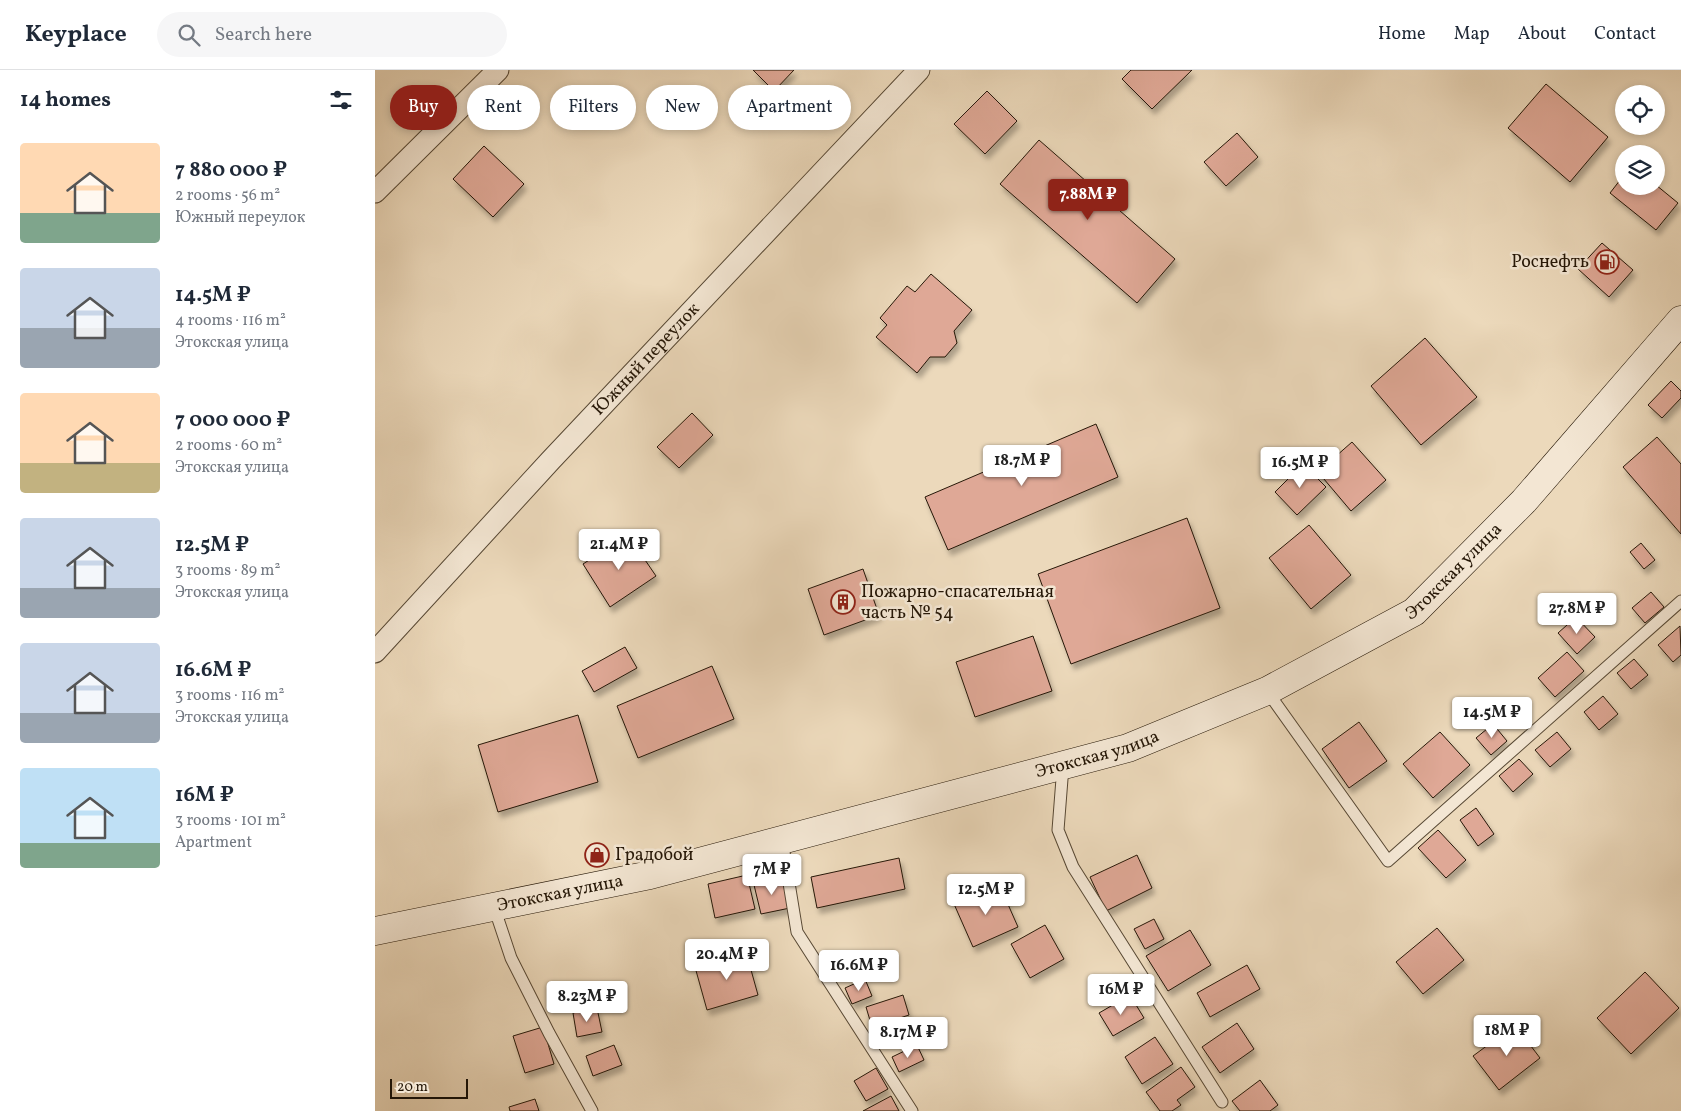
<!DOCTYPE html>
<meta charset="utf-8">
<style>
body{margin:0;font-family:Vollkorn,serif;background:#f6f6f7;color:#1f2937;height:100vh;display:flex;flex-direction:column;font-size:19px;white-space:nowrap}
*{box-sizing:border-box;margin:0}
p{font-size:16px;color:#747a83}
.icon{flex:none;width:28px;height:28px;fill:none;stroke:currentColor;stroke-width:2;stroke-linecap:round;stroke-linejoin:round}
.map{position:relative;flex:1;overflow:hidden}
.details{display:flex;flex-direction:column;background:#fff;width:375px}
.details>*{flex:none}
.hud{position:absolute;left:15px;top:15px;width:475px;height:45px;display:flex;gap:10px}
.tools{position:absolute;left:1240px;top:15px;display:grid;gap:10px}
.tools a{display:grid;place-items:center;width:50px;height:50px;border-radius:50%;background:#fff;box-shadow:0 2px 8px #0003;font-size:25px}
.scale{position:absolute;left:15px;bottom:12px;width:78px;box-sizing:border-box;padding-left:5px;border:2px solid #251707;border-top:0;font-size:14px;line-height:18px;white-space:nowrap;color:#251707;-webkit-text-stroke:4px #f3e6d3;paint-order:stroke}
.price{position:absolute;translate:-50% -42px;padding:0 11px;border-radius:5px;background:#fff;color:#222;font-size:16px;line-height:32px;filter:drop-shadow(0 1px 2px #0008)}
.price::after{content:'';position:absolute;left:50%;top:30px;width:15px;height:11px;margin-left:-8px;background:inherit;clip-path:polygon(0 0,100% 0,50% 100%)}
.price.active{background:#8f2418;color:#fff}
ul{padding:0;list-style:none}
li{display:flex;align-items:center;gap:15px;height:125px;padding:0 20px}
li span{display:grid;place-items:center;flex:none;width:140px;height:100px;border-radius:5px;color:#555}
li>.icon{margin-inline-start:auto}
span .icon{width:60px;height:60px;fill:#fffc;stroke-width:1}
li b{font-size:21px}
h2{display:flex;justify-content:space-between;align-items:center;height:60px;padding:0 20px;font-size:21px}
.pill{padding:0 18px;border-radius:22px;background:#fff;box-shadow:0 2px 8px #0003;font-size:18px;line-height:45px}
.pill.active{background:#8f2418;color:#fff}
header{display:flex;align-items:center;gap:30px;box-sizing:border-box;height:70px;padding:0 25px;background:#fff;border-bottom:1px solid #e0e1e3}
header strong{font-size:24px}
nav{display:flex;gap:28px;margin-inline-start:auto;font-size:18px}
.search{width:350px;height:45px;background:#f6f6f7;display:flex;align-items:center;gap:12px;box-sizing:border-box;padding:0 18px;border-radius:28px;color:#747a83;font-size:19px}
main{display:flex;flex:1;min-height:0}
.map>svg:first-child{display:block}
</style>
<header>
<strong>Keyplace</strong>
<div class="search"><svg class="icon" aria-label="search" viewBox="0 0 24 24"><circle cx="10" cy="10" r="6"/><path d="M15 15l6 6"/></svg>Search here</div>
<nav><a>Home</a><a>Map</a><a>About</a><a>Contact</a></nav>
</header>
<main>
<section class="details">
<h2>14 homes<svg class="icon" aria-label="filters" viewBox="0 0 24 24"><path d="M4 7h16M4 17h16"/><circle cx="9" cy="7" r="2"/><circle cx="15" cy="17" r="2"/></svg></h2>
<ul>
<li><span style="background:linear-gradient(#ffd9b3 70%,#7fa58c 0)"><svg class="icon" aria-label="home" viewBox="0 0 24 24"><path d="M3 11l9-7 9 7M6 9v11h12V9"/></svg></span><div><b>7 880 000 ₽</b><p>2 rooms · 56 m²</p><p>Южный переулок</p></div></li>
<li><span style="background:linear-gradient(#c9d6e8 60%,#9aa5b1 0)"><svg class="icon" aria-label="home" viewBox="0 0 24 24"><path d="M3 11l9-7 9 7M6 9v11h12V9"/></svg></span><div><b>14.5M ₽</b><p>4 rooms · 116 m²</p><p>Этокская улица</p></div></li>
<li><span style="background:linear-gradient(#ffd9b3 70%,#c2b280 0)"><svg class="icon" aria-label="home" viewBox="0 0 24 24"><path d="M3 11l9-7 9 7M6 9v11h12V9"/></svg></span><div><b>7 000 000 ₽</b><p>2 rooms · 60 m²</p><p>Этокская улица</p></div></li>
<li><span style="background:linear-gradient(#c9d6e8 70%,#9aa5b1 0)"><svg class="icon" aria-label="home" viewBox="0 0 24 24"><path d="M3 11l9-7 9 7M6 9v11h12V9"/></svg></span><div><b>12.5M ₽</b><p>3 rooms · 89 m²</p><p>Этокская улица</p></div></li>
<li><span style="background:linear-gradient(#c9d6e8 70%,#9aa5b1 0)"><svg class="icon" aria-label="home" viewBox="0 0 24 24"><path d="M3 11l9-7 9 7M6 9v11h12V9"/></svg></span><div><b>16.6M ₽</b><p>3 rooms · 116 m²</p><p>Этокская улица</p></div></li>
<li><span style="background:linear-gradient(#bfe0f5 75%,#7fa58c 0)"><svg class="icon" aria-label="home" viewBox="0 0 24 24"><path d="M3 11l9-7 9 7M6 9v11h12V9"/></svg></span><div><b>16M ₽</b><p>3 rooms · 101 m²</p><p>Apartment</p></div></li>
</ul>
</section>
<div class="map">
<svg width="1306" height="1041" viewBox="0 0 1306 1041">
<defs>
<filter id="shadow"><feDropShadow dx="3" dy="5.5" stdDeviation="2.5" flood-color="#0004"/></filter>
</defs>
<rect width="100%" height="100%" fill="#ecd9bb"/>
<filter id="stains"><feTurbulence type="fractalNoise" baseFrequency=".004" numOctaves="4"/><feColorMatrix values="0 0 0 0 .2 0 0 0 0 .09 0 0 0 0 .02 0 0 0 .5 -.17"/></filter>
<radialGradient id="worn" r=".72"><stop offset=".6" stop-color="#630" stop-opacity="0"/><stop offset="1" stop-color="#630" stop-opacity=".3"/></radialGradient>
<!-- building -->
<path fill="#dfa896" stroke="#251707" filter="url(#shadow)" d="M378 0H419L399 21Z
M756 0H817L777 39 747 9Z
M1171 14 1233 67 1195 112 1133 58Z
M612 21 642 51 610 84 579 54Z
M862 63 883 87 851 116 829 92Z
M664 70 800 189 762 233 625 114Z
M109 76 149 114 118 147 78 109Z
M1249 105V116L1281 115 1303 133 1281 160 1235 123Z
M1227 173 1258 200 1234 227 1203 199Z
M556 204 597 240 579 261 582 273 570 287H555L542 303 501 267 512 255 505 248 532 216 540 222Z
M1050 268 1102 327 1046 375 996 316Z
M1296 311 1306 321V328L1287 348 1273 335Z
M317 343 338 365 304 398 282 377Z
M721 354 743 407 573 480 550 427Z
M1282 367 1306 394V464L1248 397Z
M977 372 1011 410 976 441 943 402Z
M928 394 951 417 922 445 900 422Z
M812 448 845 538 696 594 663 504Z
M934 455 976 505 936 539 894 488Z
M253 465 281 506 235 537 208 494Z
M1266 473 1280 490 1269 499 1255 482Z
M488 499 504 545 449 565 433 519Z
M1276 522 1289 537 1270 553 1257 538Z
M1201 547 1220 567 1202 584 1183 563Z
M1305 556 1306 585 1298 592 1283 575Z
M658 566 677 621 600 647 581 592Z
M250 577 262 598 219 622 207 601Z
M1192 582 1209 601 1180 627 1163 608Z
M1259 589 1273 605 1256 619 1242 603Z
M337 596 359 649 263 688 242 636Z
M1228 626 1243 644 1224 660 1209 642Z
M203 645 223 712 123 742 103 675Z
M984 652 1012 691 974 718 947 679Z
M1118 654 1132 671 1116 685 1101 668Z
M1065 662 1095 695 1058 728 1028 694Z
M1182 662 1196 679 1175 697 1160 680Z
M1144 689 1158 704 1138 722 1124 706Z
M1101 738 1119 764 1103 776 1085 750Z
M1063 760 1091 790 1071 808 1043 778Z
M762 785 777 818 731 841 715 807Z
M524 788 530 819 442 838 436 807Z
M372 805 380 839 340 848 333 814Z
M409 808 415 838 386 844 379 815Z
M624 814 643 857 598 877 579 834Z
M779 849 789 869 770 879 759 859Z
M670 855 689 889 655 908 636 874Z
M1062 858 1089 890 1048 924 1021 892Z
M815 860 836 895 793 921 771 886Z
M371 882 383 925 332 940 320 897Z
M872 895 885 919 835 947 822 923Z
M1270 902 1304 938 1256 984 1222 948Z
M490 909 497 926 477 934 470 918Z
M528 925 534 945 497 957 491 937Z
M755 925 769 948 738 966 724 943Z
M222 938 227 962 202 967 198 943Z
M862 953 879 979 845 1003 827 977Z
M1140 955 1165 988 1124 1020 1098 986Z
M168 957 179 994 150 1003 138 966Z
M780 967 798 994 767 1014 750 987Z
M239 975 247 995 218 1006 211 986Z
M542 975 549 990 524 1002 517 987Z
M806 997 820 1017 802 1030 806 1035 797 1041H785L771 1022Z
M501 998 513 1019 491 1031 479 1011Z
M885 1010 903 1035 895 1041H865L857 1031Z
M516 1026 524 1041H488Z
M160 1029 164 1041H135L134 1037Z"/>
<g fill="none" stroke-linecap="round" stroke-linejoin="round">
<!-- lane casing -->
<g stroke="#574834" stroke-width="13">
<path id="lane" d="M892 621 1013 791 1306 531
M688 696 683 760 698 797 847 1032
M407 770 422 862 537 1041
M119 837 136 888 174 963 217 1041"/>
</g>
<!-- street casing -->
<g stroke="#574834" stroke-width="23">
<g id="street">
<path d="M0 122 123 0"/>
<path id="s1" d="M0 582 176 390 544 0"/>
</g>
</g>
<!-- secondary casing -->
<g stroke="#251707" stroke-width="29">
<g id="secondary">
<path id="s2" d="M0 861 275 805 753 678 892 621 1039 542 1149 431 1306 250"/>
</g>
</g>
<!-- lane -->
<use href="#lane" stroke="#f3e6d3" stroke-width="11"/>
<!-- street -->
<use href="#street" stroke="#f3e6d3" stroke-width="21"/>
<!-- secondary -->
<use href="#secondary" stroke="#f3e6d3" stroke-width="28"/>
</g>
<!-- icons -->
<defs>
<g id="fuel-ring" transform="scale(1.25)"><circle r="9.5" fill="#f3e6d3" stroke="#8f2418" stroke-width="1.5"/><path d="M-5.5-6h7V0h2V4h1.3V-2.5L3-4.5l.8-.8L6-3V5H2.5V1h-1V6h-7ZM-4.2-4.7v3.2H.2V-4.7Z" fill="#8f2418"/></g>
<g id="building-ring" transform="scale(1.25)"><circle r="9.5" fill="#f3e6d3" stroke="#8f2418" stroke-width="1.5"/><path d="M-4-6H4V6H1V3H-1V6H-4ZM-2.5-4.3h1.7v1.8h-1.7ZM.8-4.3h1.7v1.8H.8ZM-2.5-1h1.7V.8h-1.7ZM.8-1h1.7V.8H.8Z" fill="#8f2418"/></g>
<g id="shop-ring" transform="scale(1.25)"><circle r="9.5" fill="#f3e6d3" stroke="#8f2418" stroke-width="1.5"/><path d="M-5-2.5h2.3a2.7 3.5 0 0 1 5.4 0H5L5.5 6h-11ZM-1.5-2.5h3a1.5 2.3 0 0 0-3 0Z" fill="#8f2418"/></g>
</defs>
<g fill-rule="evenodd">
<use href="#fuel-ring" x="1232" y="192"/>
<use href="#building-ring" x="468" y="532"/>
<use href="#shop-ring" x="222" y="785"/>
</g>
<g text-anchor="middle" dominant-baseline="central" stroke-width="5" stroke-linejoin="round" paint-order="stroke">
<!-- poi labels -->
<g font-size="18" fill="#251707" stroke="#f3e6d3" text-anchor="start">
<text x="1214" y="192" text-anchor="end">Роснефть</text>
<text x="486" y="522">Пожарно-спасательная<tspan x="486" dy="21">часть № 54</tspan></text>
<text x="240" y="785">Градобой</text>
</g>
<!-- street labels -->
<g font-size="18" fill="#251707" stroke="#f3e6d3">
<text stroke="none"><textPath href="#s1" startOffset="399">Южный переулок</textPath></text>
<text stroke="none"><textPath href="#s2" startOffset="1149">Этокская улица</textPath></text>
<text stroke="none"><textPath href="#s2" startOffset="744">Этокская улица</textPath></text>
<text stroke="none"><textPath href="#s2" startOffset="189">Этокская улица</textPath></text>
</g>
</g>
<rect width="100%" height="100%" filter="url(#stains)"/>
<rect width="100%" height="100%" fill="url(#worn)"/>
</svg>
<div class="tools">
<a><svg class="icon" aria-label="locate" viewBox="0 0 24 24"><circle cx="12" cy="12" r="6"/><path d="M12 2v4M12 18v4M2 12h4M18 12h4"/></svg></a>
<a><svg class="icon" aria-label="layers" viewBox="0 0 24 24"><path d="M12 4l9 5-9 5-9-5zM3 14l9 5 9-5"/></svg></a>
</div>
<div class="scale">20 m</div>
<b class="price active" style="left:713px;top:151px">7.88M ₽</b>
<b class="price" style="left:647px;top:417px">18.7M ₽</b>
<b class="price" style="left:925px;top:419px">16.5M ₽</b>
<b class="price" style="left:244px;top:501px">21.4M ₽</b>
<b class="price" style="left:1202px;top:565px">27.8M ₽</b>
<b class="price" style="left:1117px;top:669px">14.5M ₽</b>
<b class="price" style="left:397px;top:826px">7M ₽</b>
<b class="price" style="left:611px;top:846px">12.5M ₽</b>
<b class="price" style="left:352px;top:911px">20.4M ₽</b>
<b class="price" style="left:484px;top:922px">16.6M ₽</b>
<b class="price" style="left:746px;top:946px">16M ₽</b>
<b class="price" style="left:212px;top:953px">8.23M ₽</b>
<b class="price" style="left:1132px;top:987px">18M ₽</b>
<b class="price" style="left:533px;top:989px">8.17M ₽</b>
<div class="hud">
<a class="pill active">Buy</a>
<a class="pill">Rent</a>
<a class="pill">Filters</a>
<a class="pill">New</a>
<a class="pill">Apartment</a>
</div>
</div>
</main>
